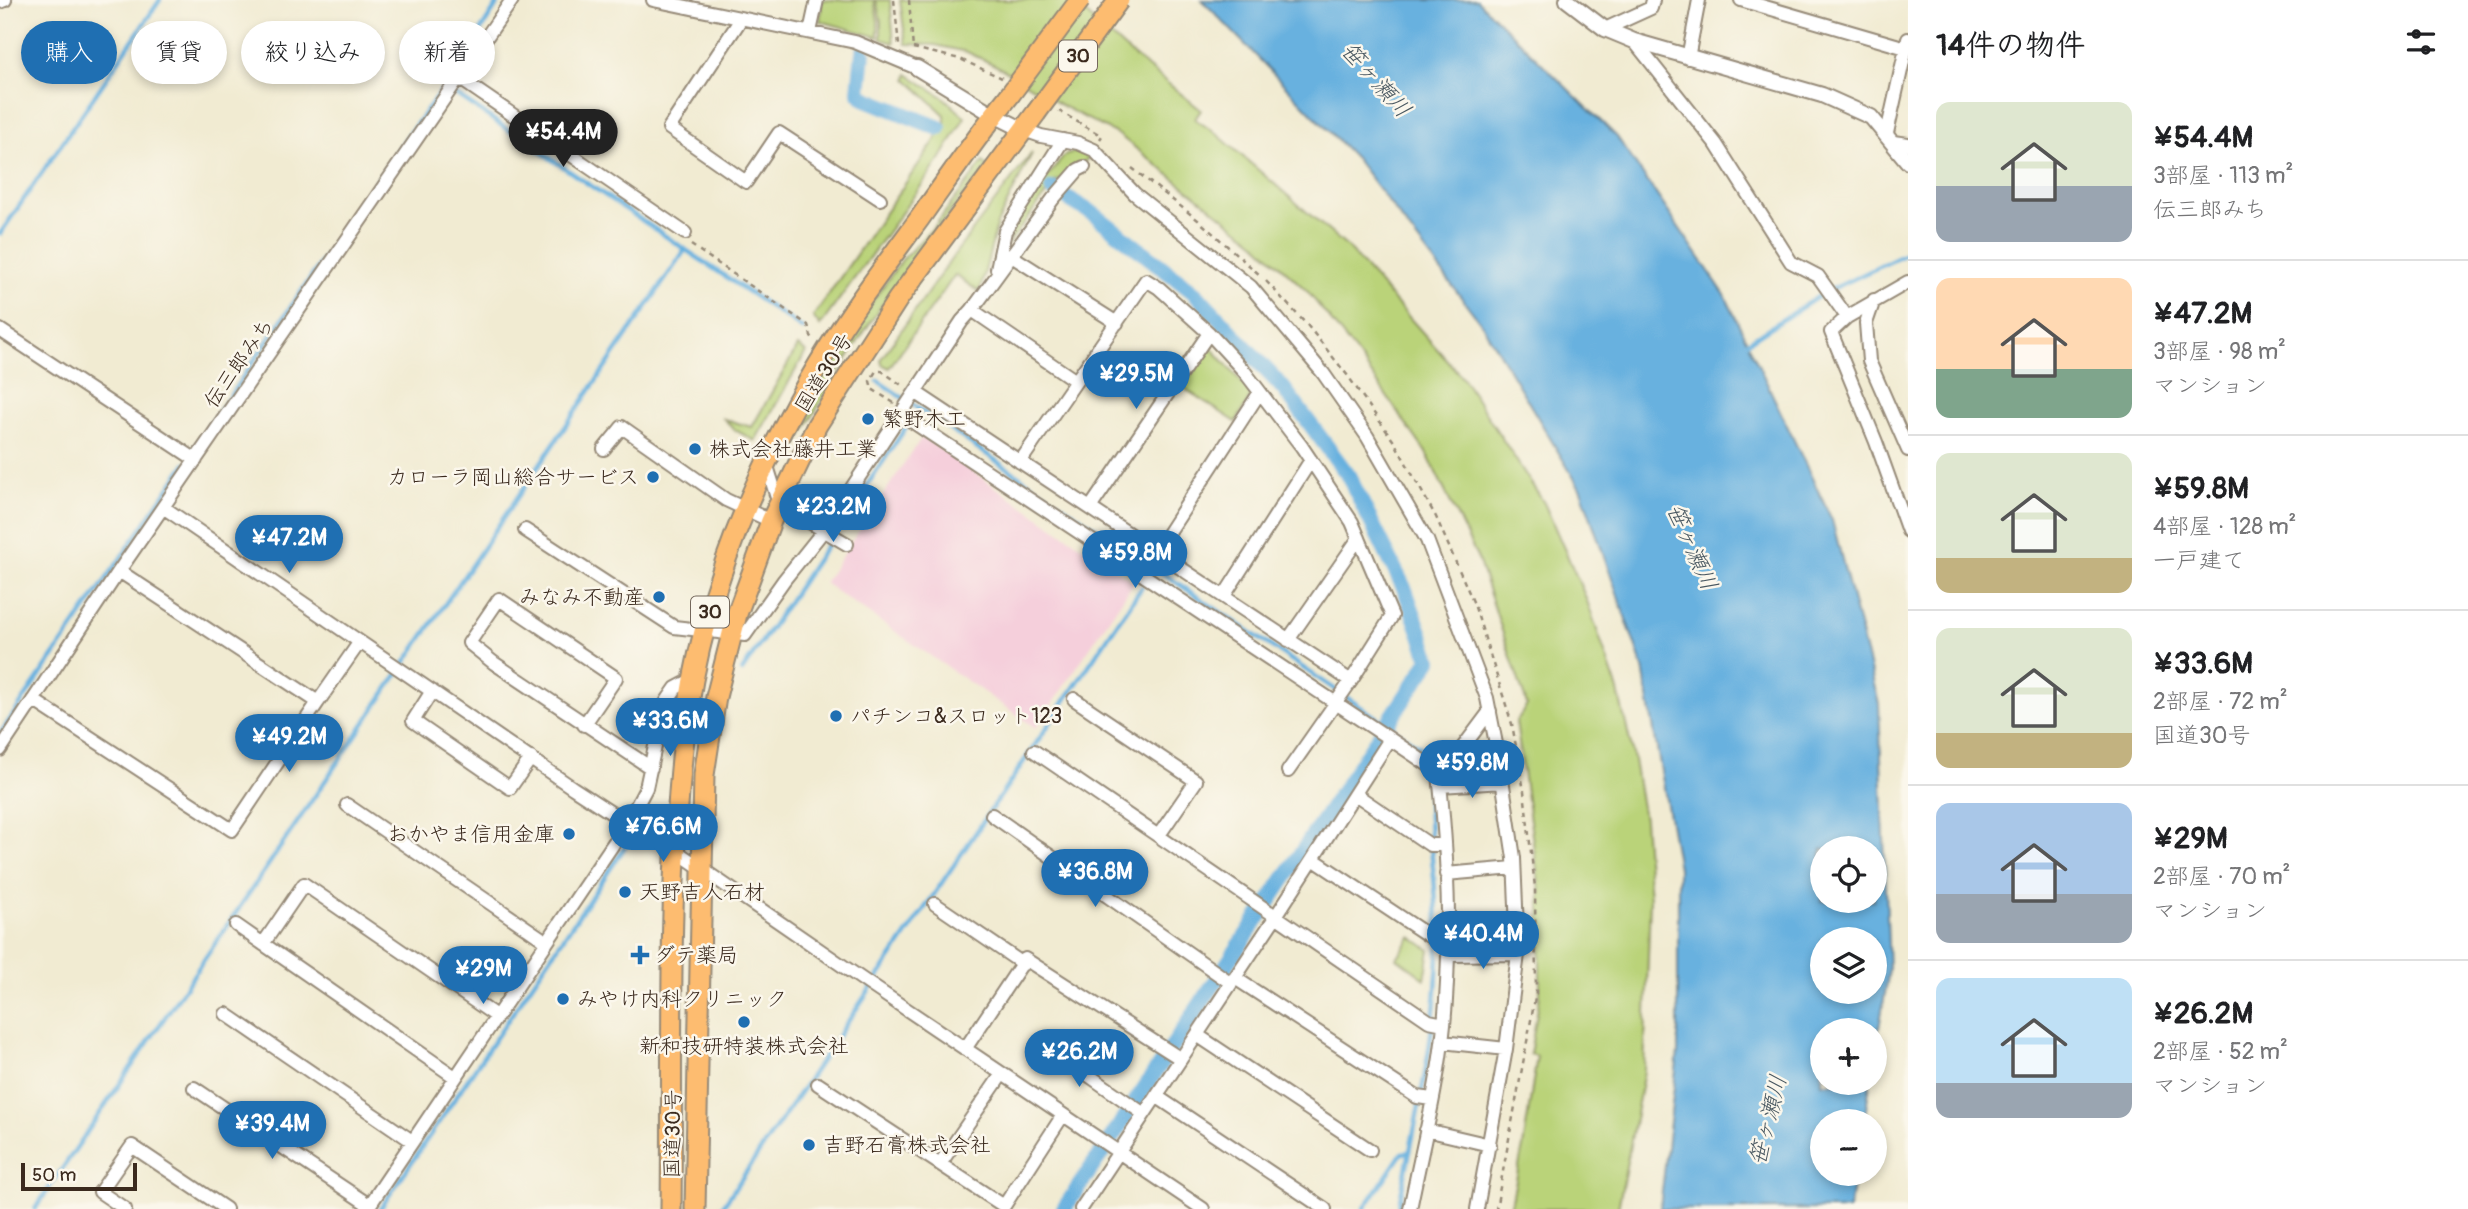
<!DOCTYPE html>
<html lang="ja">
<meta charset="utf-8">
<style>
body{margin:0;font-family:Pangolin,"Klee One",sans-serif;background:#f2f2f2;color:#202124;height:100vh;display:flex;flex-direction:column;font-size:26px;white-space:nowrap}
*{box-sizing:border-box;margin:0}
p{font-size:23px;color:#757577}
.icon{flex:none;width:38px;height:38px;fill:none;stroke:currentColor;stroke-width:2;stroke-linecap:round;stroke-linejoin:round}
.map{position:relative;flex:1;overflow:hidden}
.details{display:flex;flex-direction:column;background:#fff;width:560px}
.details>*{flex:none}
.banner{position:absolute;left:21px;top:21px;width:665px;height:63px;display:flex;gap:14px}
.buttons{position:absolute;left:1810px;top:836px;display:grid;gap:14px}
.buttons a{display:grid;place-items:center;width:77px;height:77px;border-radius:50%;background:#fff;box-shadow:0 4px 10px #0003;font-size:35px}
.scale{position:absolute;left:21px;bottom:18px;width:116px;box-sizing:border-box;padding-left:7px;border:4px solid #3b2a1e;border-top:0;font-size:19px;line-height:24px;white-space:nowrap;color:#3b2a1e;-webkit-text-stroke:5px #fbf7ec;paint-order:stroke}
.price{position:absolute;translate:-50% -60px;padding:0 16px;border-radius:24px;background:#1f6fb2;color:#fff;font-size:23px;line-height:46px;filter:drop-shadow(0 2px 4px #0008)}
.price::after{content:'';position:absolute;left:50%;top:42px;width:21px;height:16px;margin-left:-10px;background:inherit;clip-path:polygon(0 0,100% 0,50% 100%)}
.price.on{background:#222;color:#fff}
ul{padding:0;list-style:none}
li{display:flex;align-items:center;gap:21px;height:175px;padding:0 28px}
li+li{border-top:2px solid #e0e0e0}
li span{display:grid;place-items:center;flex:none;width:196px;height:140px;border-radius:14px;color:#555}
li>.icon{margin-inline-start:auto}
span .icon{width:84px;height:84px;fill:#fffc;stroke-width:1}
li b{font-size:30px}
h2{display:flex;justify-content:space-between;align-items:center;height:84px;padding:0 28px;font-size:30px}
.tag{padding:0 24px;border-radius:32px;background:#fff;box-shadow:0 4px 10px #0003;font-size:24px;line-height:63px}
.tag.on{background:#1f6fb2;color:#fff}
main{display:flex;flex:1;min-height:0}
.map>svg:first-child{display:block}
</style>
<main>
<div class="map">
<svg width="1908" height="1209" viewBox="0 0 1908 1209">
<rect width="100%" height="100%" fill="#fbf7ec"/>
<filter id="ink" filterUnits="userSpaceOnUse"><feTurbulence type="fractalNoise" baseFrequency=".0143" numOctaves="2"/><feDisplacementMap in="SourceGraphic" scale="14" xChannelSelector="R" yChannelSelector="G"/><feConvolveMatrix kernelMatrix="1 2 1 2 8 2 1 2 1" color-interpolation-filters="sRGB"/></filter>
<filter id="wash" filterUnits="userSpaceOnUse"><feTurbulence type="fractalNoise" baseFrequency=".00686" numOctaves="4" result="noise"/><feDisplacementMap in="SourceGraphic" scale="28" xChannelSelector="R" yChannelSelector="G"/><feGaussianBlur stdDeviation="1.57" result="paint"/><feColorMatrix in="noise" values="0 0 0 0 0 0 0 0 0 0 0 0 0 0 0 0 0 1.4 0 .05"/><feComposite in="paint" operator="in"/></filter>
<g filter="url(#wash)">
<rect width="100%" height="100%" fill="#f1ebd2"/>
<!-- built -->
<path fill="#f5cfdb" d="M922 437 1134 582 1036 728 824 583Z"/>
<!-- green -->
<path fill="#bad379" stroke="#7a7e4c" stroke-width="2" d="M822 0H874L878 21V37L820 21Z
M876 0H890L894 43 881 39V21Z
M900 0H1071L1124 48 1201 110 1195 119 1218 135 1346 246 1462 377 1544 503 1586 598 1618 691 1633 754 1644 820 1650 899 1644 1071 1618 1209H1510L1523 1147 1537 1056 1530 1054 1540 995V891L1516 722 1527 705 1478 559 1427 454 1358 355 1308 292 1256 243 1119 135 1066 108 997 66 967 52 935 45 906 44Z
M908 74 943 97 965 117 941 158 820 326 813 317 936 139 945 122V115L907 79Z
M1073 152 1090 155 1084 163 1075 165 1058 182 1056 181 1009 243C1008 220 1051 173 1066 154Z
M1032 153 997 224 981 287 978 291 955 275 889 368 882 364 881 359 957 251Z
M983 162 988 167C914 252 850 347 796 446L788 445 787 440 815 391 869 306 902 260 933 228Z
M798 346 806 352 755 441 735 430 724 419 752 427Z
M1204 347H1211L1252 394 1236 422 1179 385Z
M1411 937 1430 950 1425 979 1397 958Z"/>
<!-- water -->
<path fill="#67b1df" stroke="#516e7e" stroke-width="2" fill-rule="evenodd" d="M1202 0H1477L1617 137 1725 295 1832 520 1879 704 1889 970 1874 1057V1031H1822V1083H1870L1864 1122H1822V1174H1855L1849 1209H1660L1678 1052V868L1643 668 1581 490 1483 326 1355 158ZM1822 849H1874V901H1822ZM1822 940H1874V992H1822Z"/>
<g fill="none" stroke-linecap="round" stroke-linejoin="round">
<!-- stream -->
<path stroke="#67b1df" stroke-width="4.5" d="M455 94 803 329
M0 234 160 0
M1743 345 1824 293 1908 253
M878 381 1441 761
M195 447 409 134 444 87 500 0
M742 671 919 408
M0 734 186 463
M35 1209 685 250
M380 1209 625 847
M721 1209 1142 587
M1364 1209 1402 1153 1410 1152
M1398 1209C1415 1124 1436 1039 1438 952 1439 893 1426 834 1428 776"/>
<!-- canal -->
<path stroke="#67b1df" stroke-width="16" d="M863 53 859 92 864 98 939 128
M1052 189 1095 215 1196 294 1284 389 1348 475 1405 590 1430 660 1064 1209"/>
</g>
</g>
<g filter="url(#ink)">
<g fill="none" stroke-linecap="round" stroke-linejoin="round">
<!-- minor casing -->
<g stroke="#968a78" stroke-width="16">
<path id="minor" d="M653 0 855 42 917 68
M1741 0 1906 48
M0 2 5 0
M741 19 669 128 746 182 779 133 880 199
M1605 29 1651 8 1653 0
M810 32 817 0
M1634 41 1716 144 1791 262 1818 276 1847 317
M1688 58 1699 0
M459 78 685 233
M1024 130 1041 136 1078 143 1094 150 1135 194 1251 287 1323 373 1367 436 1427 540 1487 698 1499 759 1514 858 1518 954 1506 1049 1477 1209
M1887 133 1908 39
M1893 142 1908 144
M1010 255 1117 323
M997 269 1005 231 1063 140
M1908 282 1847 317 1831 332 1876 442 1908 531
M1874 300 1866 323 1869 361 1908 450
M972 310 1076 381
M0 330 196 460
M915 392 1351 681 1392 616 1352 522 1302 447 1244 371 1209 333 1159 288 1146 280 1020 462
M901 414 1390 739 1436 770 1439 774
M604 449 622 427 726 500 771 521
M766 463 779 504 847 544
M163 507 573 788 616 816 660 840 869 984 1203 1209
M1090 508 1209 333
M525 530 674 627 745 635 784 580 824 530 962 321 972 310 1053 199 1078 170 1084 167
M1156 552 1260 392
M1224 596 1311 460
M1288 640 1359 538
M432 691 413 721 510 788 531 758
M1074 699 1196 781 1159 835
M33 700 232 830 318 702 119 571
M318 702 359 643
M584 725 616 678 499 599 469 643 494 663 651 768
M0 750 119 571 512 0
M1034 751 1429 1021 1444 1024
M1288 771 1351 681
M1440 786 1503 782
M1355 794 1430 845H1444
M347 805 547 942
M992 815 1231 983
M1313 859 1435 940H1449
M1446 874 1514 868
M935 904 1023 964
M236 925 455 1077
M263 944 304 884 496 1016
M1449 955 1518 954
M1235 978 1417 1097 1432 1099
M226 1014 412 1141
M1197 1035 1370 1150
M1442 1042 1506 1049
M965 1049 1025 959 1181 1059
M1051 1049 1144 1114
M818 1084 1004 1206 1063 1115
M194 1088 369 1205
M1156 1096 1325 1209
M1426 1130 1490 1145
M940 1164 1002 1074
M125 1209 100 1192 132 1146 226 1209
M367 1209 628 822 646 788 660 723 667 701 676 688 695 678
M1081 1209 1276 916 1390 739
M1410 1209C1422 1148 1438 1087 1444 1025 1452 942 1448 858 1439 774L1448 767 1490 711"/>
</g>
<!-- tertiary casing -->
<g stroke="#968a78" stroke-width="18">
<path id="tertiary" d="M1567 0 1605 29 1634 41 1822 95 1871 117 1908 162
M917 68 994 115 1024 130"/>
</g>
<!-- trunk casing -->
<g stroke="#968a78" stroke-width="23">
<path id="trunk" d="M671 1209C673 1053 667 894 684 739 698 613 746 491 808 382 840 325 881 271 920 218 949 177 978 135 1009 96
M695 1209 704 775 716 697 737 614 771 521 817 425 898 299 1036 113"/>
</g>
<!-- path -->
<path stroke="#968a78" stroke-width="2.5" stroke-dasharray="5 5" stroke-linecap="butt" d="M894 0 899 45
M909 0 913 49
M913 48 960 59 1002 78
M1059 111 1102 136 1100 139
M1132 168 1198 220 1261 276
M691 245 808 325 811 336 814 339
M1266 281 1308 326 1348 376 1395 443 1436 517 1474 604 1512 724 1524 791 1535 887 1536 993 1496 1209
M894 403 872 389 870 381 876 371H882L903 386"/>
<!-- minor -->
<use href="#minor" stroke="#fff" stroke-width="12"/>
<!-- tertiary -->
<use href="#tertiary" stroke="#fff" stroke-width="14"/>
<!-- trunk -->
<use href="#trunk" stroke="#fdbc70" stroke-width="19"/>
<!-- trunk-bridge casing -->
<g stroke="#968a78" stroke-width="23" stroke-linecap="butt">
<path id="trunk-bridge" d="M1009 96 1080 0
M1036 113 1119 0"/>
</g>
<!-- trunk-bridge -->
<use href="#trunk-bridge" stroke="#fdbc70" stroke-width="19"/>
</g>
</g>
<!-- markers -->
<g fill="#1f6fb2" stroke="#fbf7ec" stroke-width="2.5">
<circle cx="868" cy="419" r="7"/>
<circle cx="695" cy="449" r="7"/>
<circle cx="653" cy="477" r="7"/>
<circle cx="659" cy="597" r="7"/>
<circle cx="836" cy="716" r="7"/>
<circle cx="569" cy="834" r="7"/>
<circle cx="625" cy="892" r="7"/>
<path d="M636.5 944.5h7v7h7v7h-7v7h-7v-7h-7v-7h7z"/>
<circle cx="563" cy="999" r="7"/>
<circle cx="744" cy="1022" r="7"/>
<circle cx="809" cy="1145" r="7"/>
</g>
<g text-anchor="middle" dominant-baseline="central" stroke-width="5" stroke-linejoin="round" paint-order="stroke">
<!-- shield labels -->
<g fill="#fbf7ec" stroke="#75685c" stroke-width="2">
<rect x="1059" y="40.5" width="38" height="31" rx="5"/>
<rect x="691" y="596.5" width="38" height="31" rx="5"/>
</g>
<g font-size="19" font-weight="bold" fill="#3b2a1e">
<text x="1078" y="56">30</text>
<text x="710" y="612">30</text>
</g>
<!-- street labels -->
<g font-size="21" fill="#3b2a1e" stroke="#fbf7ec">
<text transform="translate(239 363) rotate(-55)">伝三郎みち</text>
<text transform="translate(824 373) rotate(-58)">国道30号</text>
<text transform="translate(673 1134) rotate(-89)">国道30号</text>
</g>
<!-- poi labels -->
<g font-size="21" fill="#3b2a1e" stroke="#fbf7ec" text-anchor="start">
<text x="882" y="419">繁野木工</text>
<text x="709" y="449">株式会社藤井工業</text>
<text x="639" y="477" text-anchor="end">カローラ岡山総合サービス</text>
<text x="645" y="597" text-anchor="end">みなみ不動産</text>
<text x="850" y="716">パチンコ&amp;スロット123</text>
<text x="555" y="834" text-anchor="end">おかやま信用金庫</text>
<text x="639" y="892">天野吉人石材</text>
<text x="654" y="955">ダテ薬局</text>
<text x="577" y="999">みやけ内科クリニック</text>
<text x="744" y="1046" text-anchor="middle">新和技研特装株式会社</text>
<text x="823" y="1145">吉野石膏株式会社</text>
</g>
<!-- water labels -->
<g font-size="23" font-style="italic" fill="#4a5962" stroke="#fbf7ec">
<text transform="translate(1376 80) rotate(48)">笹ヶ瀬川</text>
<text transform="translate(1692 547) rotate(66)">笹ヶ瀬川</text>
<text transform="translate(1768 1120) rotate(-76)">笹ヶ瀬川</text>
</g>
</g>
</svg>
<div class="buttons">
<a><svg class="icon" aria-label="locate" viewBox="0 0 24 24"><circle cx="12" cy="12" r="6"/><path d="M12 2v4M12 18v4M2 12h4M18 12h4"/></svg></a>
<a><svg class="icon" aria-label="layers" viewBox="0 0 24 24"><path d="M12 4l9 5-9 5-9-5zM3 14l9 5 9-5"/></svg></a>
<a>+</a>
<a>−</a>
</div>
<div class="scale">50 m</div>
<b class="price on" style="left:563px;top:169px">¥54.4M</b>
<b class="price" style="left:1136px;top:411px">¥29.5M</b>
<b class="price" style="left:833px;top:544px">¥23.2M</b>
<b class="price" style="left:289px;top:575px">¥47.2M</b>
<b class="price" style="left:1135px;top:590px">¥59.8M</b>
<b class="price" style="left:670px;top:758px">¥33.6M</b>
<b class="price" style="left:289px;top:774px">¥49.2M</b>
<b class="price" style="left:1472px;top:800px">¥59.8M</b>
<b class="price" style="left:663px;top:864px">¥76.6M</b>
<b class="price" style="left:1095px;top:909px">¥36.8M</b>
<b class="price" style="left:1483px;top:971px">¥40.4M</b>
<b class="price" style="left:483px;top:1006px">¥29M</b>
<b class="price" style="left:1079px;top:1089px">¥26.2M</b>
<b class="price" style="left:272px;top:1161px">¥39.4M</b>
<div class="banner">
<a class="tag on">購入</a>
<a class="tag">賃貸</a>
<a class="tag">絞り込み</a>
<a class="tag">新着</a>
</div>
</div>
<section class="details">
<h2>14件の物件<svg class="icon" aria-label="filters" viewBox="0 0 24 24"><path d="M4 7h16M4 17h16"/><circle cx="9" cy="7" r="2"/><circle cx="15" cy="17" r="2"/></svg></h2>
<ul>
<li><span style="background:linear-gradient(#dfe7d0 60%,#9aa5b1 0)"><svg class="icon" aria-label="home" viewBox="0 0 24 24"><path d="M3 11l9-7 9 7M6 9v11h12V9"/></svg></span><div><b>¥54.4M</b><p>3部屋 · 113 m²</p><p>伝三郎みち</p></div></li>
<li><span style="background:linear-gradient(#ffd9b3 65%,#7fa58c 0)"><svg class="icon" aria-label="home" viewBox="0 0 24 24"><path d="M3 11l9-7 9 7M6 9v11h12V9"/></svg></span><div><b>¥47.2M</b><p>3部屋 · 98 m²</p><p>マンション</p></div></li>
<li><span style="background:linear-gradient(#dfe7d0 75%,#c2b280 0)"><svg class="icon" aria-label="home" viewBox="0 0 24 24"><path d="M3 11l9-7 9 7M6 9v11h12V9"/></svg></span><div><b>¥59.8M</b><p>4部屋 · 128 m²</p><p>一戸建て</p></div></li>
<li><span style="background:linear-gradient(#dfe7d0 75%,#c2b280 0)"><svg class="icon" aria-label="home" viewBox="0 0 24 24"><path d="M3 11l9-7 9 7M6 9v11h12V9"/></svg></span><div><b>¥33.6M</b><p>2部屋 · 72 m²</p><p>国道30号</p></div></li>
<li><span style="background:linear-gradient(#a9c7e8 65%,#9aa5b1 0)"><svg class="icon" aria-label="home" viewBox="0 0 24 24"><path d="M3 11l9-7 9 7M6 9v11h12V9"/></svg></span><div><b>¥29M</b><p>2部屋 · 70 m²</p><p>マンション</p></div></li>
<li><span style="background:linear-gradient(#bfe0f5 75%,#9aa5b1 0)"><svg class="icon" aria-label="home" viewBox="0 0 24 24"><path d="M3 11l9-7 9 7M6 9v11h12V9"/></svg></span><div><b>¥26.2M</b><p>2部屋 · 52 m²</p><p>マンション</p></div></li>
</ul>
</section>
</main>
